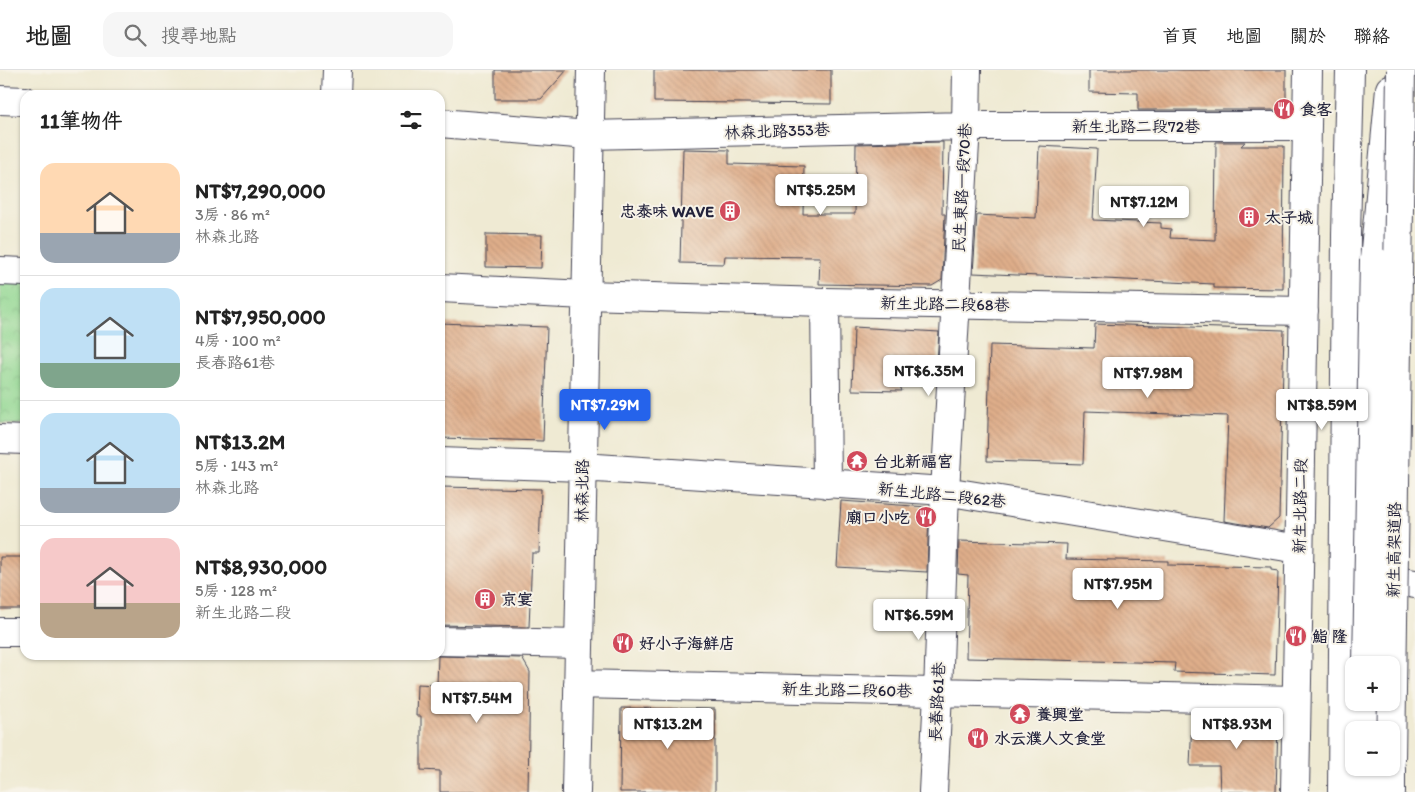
<!DOCTYPE html>
<html lang="zh-TW">
<meta charset="utf-8">
<style>
body{margin:0;font-family:Itim,"LXGW WenKai TC",sans-serif;background:#f6f6f6;color:#222;height:100vh;display:flex;flex-direction:column;font-size:19px;white-space:nowrap}
*{box-sizing:border-box;margin:0}
p{font-size:16px;color:#767676}
.icon{flex:none;width:28px;height:28px;fill:none;stroke:currentColor;stroke-width:2;stroke-linecap:round;stroke-linejoin:round}
.map{position:relative;flex:1;overflow:hidden}
.details{position:absolute;left:20px;top:20px;width:425px;height:570px;display:flex;flex-direction:column;background:#fff;border-radius:15px;box-shadow:0 1px 4px #0004}
.details>*{flex:none}
.tools{position:absolute;left:1345px;top:586px;display:grid;gap:10px}
.tools a{display:grid;place-items:center;width:55px;height:55px;border-radius:10px;background:#fff;box-shadow:0 1px 4px #0004;font-size:25px}
.price{position:absolute;translate:-50% -42px;padding:0 11px;border-radius:5px;background:#fff;color:#222;font-size:16px;line-height:32px;filter:drop-shadow(0 1px 2px #0008)}
.price::after{content:'';position:absolute;left:50%;top:30px;width:15px;height:11px;margin-left:-8px;background:inherit;clip-path:polygon(0 0,100% 0,50% 100%)}
.price.on{background:#2563eb;color:#fff}
ul{padding:0;list-style:none}
li{display:flex;align-items:center;gap:15px;height:125px;padding:0 20px}
li+li{border-top:1px solid #e0e0e0}
li span{display:grid;place-items:center;flex:none;width:140px;height:100px;border-radius:15px;color:#555}
li>.icon{margin-inline-start:auto}
span .icon{width:60px;height:60px;fill:#fffc;stroke-width:1}
li b{font-size:21px}
h2{display:flex;justify-content:space-between;align-items:center;height:60px;padding:0 20px;font-size:21px}
header{display:flex;align-items:center;gap:30px;box-sizing:border-box;height:70px;padding:0 25px;background:#fff;border-bottom:1px solid #e0e0e0}
header strong{font-size:24px}
nav{display:flex;gap:28px;margin-inline-start:auto;font-size:18px}
.search{width:350px;height:45px;background:#f6f6f6;display:flex;align-items:center;gap:12px;box-sizing:border-box;padding:0 18px;border-radius:15px;color:#767676;font-size:19px}
.map>svg:first-child{display:block}
</style>
<header>
<strong>地圖</strong>
<div class="search"><svg class="icon" aria-label="search" viewBox="0 0 24 24"><circle cx="10" cy="10" r="6"/><path d="M15 15l6 6"/></svg>搜尋地點</div>
<nav><a>首頁</a><a>地圖</a><a>關於</a><a>聯絡</a></nav>
</header>
<div class="map">
<svg width="1415" height="722" viewBox="0 0 1415 722">
<defs>
<pattern id="park-crowns" width="20" height="18" patternUnits="userSpaceOnUse" patternTransform="scale(1.25)"><rect width="20" height="18" fill="#91d791"/><path d="M2 6a3 3 0 1 1 6 0M12 15a3 3 0 1 1 6 0" fill="none" stroke="#7db87e"/></pattern>
<pattern id="building-back-hatch" width="6" height="6" patternUnits="userSpaceOnUse" patternTransform="scale(1.25)"><rect width="6" height="6" fill="#dfae8a"/><path d="M-1 5l2 2M0 0l6 6M5-1l2 2" fill="none" stroke="#bf9578"/></pattern>
</defs>
<rect width="100%" height="100%" fill="#f7f3e8"/>
<filter id="ink" filterUnits="userSpaceOnUse"><feTurbulence type="fractalNoise" baseFrequency=".02" numOctaves="2"/><feDisplacementMap in="SourceGraphic" scale="10" xChannelSelector="R" yChannelSelector="G"/><feConvolveMatrix kernelMatrix="1 2 1 2 8 2 1 2 1" color-interpolation-filters="sRGB"/></filter>
<filter id="wash" filterUnits="userSpaceOnUse"><feTurbulence type="fractalNoise" baseFrequency=".0096" numOctaves="4" result="noise"/><feDisplacementMap in="SourceGraphic" scale="20" xChannelSelector="R" yChannelSelector="G"/><feGaussianBlur stdDeviation="1.12" result="paint"/><feColorMatrix in="noise" values="0 0 0 0 0 0 0 0 0 0 0 0 0 0 0 0 0 1.4 0 .05"/><feComposite in="paint" operator="in"/></filter>
<g filter="url(#wash)">
<rect width="100%" height="100%" fill="#efead3"/>
<!-- park -->
<path fill="url(#park-crowns)" stroke="#5a7c66" d="M0 210 25 211V354L0 353Z"/>
<g id="blocks">
<!-- building -->
<path fill="url(#building-back-hatch)" d="M495 0H567L541 29H495Z
M654 0H831V34L654 32Z
M1089 0H1286V31L1277 40H1138V23L1089 22Z
M943 72 942 144H945L942 210 932 216 819 214 820 187 725 186 724 194 680 193 683 79 729 80V94L804 96 803 144H855L856 74Z
M1216 72H1245L1241 76H1284L1283 219 1214 218V214L973 203 977 145 1036 148 1039 76 1097 79 1093 150 1161 153V158L1171 159 1170 168 1215 170Z
M486 164 542 165 541 198 486 197Z
M440 253 547 257 543 371 440 368Z
M1095 254 1284 260 1279 448 1268 458 1224 451 1228 346 1085 341 1083 394 987 391 990 275 1094 278Z
M854 257 939 262 937 294 889 288 902 321 852 320Z
M440 417 541 419 539 483H532L529 557 440 555Z
M841 431 928 437 929 439 927 502 837 497Z
M959 471 1067 474 1066 489 1168 491V495L1271 497V500L1278 501 1275 605 1174 602 1175 593 966 588 968 505 958 504Z
M0 487H25V539H0Z
M438 586 522 588 530 602 528 722H440V701L421 700V646H416L417 614 437 615Z
M621 638 715 639V722H620Z
M1196 643 1268 645 1278 653 1276 722H1220L1219 696H1190L1192 648Z"/>
</g>
</g>
<g filter="url(#ink)">
<use href="#blocks" fill-opacity="0" stroke="#414052" stroke-width="1"/>
<g fill="none" stroke-linecap="round" stroke-linejoin="round">
<!-- minor casing -->
<g stroke="#414052" stroke-width="30">
<path id="minor" d="M336 25 337 0
M0 30 25 31
M440 53 589 65 966 56H1307
M0 201 25 202
M440 218 586 225 825 232 1304 241
M825 232 827 414
M0 369 25 370
M440 392 582 397 945 421 1299 479
M1372 507 1415 514
M0 562H25
M440 571 579 574
M578 614 1296 630
M576 722 591 0
M933 722 938 623 945 421 966 56 967 0
M1295 722 1308 0
M1342 722 1346 165 1350 0"/>
</g>
<!-- highway casing -->
<g stroke="#414052" stroke-width="30">
<path id="highway" d="M1374 190 1390 19
M1366 660V632
M1365 722V698
M1391 722V698"/>
</g>
<!-- minor -->
<use href="#minor" stroke="#fff" stroke-width="28"/>
<!-- highway -->
<use href="#highway" stroke="#fff" stroke-width="28"/>
<!-- highway-bridge casing -->
<g stroke="#414052" stroke-width="30" stroke-linecap="butt">
<path id="highway-bridge" d="M1367 595 1374 190
M1391 690 1401 0"/>
</g>
<!-- highway-bridge -->
<use href="#highway-bridge" stroke="#fff" stroke-width="28"/>
</g>
</g>
<!-- icons -->
<defs>
<g id="restaurant-disc" transform="scale(1.125)"><circle r="9.5" fill="#d1495b" stroke="#f7f3e8"/><path d="M-5-6h1v4h1v-4h1v4h1v-4h1v5L-1.5 .5V6h-2V.5L-5-1ZM5-6V6H3V1.5H1.5Q1.5-4 5-6Z" fill="#fff"/></g>
<g id="building-disc" transform="scale(1.125)"><circle r="9.5" fill="#d1495b" stroke="#f7f3e8"/><path d="M-4-6H4V6H1V3H-1V6H-4ZM-2.5-4.3h1.7v1.8h-1.7ZM.8-4.3h1.7v1.8H.8ZM-2.5-1h1.7V.8h-1.7ZM.8-1h1.7V.8H.8Z" fill="#fff"/></g>
<g id="temple-disc" transform="scale(1.125)"><circle r="9.5" fill="#d1495b" stroke="#f7f3e8"/><path d="M0-6L5-2H3V0L6.5 2.5H4V6H1.5V3h-3V6H-4V2.5H-6.5L-3 0V-2H-5Z" fill="#fff"/></g>
</defs>
<g fill-rule="evenodd">
<use href="#restaurant-disc" x="1284" y="39"/>
<use href="#building-disc" x="730" y="141"/>
<use href="#building-disc" x="1249" y="147"/>
<use href="#temple-disc" x="857" y="391"/>
<use href="#restaurant-disc" x="926" y="447"/>
<use href="#building-disc" x="485" y="529"/>
<use href="#restaurant-disc" x="1296" y="566"/>
<use href="#restaurant-disc" x="623" y="573"/>
<use href="#temple-disc" x="1020" y="644"/>
<use href="#restaurant-disc" x="978" y="668"/>
</g>
<g text-anchor="middle" dominant-baseline="central" stroke-width="4" stroke-linejoin="round" paint-order="stroke">
<!-- poi labels -->
<g font-size="16" font-weight="bold" fill="#22223b" stroke="#f7f3e8" text-anchor="start">
<text x="1300" y="39">食客</text>
<text x="714" y="141" text-anchor="end">忠泰味 WAVE</text>
<text x="1265" y="147">太子城</text>
<text x="873" y="391">台北新福宮</text>
<text x="910" y="447" text-anchor="end">廟口小吃</text>
<text x="501" y="529">京宴</text>
<text x="1312" y="566">鮨 隆</text>
<text x="639" y="573">好小子海鮮店</text>
<text x="1036" y="644">養興堂</text>
<text x="994" y="668">水云濮人文食堂</text>
</g>
<!-- street labels -->
<g font-size="16" fill="#22223b" stroke="#f7f3e8">
<text x="1136" y="56">新生北路二段72巷</text>
<text transform="translate(777 61) rotate(-2)">林森北路353巷</text>
<text transform="translate(962 118) rotate(-87)">民生東路一段70巷</text>
<text transform="translate(945 234) rotate(1)">新生北路二段68巷</text>
<text transform="translate(582 421) rotate(-89)">林森北路</text>
<text transform="translate(942 425) rotate(6)">新生北路二段62巷</text>
<text transform="translate(1300 436) rotate(-89)">新生北路二段</text>
<text transform="translate(1394 480) rotate(-89)">新生高架道路</text>
<text transform="translate(847 620) rotate(1)">新生北路二段60巷</text>
<text transform="translate(937 632) rotate(-87)">長春路61巷</text>
</g>
</g>
</svg>
<div class="tools">
<a>+</a>
<a>−</a>
</div>
<b class="price" style="left:821px;top:146px">NT$5.25M</b>
<b class="price" style="left:1144px;top:158px">NT$7.12M</b>
<b class="price" style="left:929px;top:327px">NT$6.35M</b>
<b class="price" style="left:1148px;top:329px">NT$7.98M</b>
<b class="price on" style="left:605px;top:361px">NT$7.29M</b>
<b class="price" style="left:1322px;top:361px">NT$8.59M</b>
<b class="price" style="left:1118px;top:540px">NT$7.95M</b>
<b class="price" style="left:919px;top:571px">NT$6.59M</b>
<b class="price" style="left:477px;top:654px">NT$7.54M</b>
<b class="price" style="left:668px;top:680px">NT$13.2M</b>
<b class="price" style="left:1237px;top:680px">NT$8.93M</b>
<section class="details">
<h2>11筆物件<svg class="icon" aria-label="filters" viewBox="0 0 24 24"><path d="M4 7h16M4 17h16"/><circle cx="9" cy="7" r="2"/><circle cx="15" cy="17" r="2"/></svg></h2>
<ul>
<li><span style="background:linear-gradient(#ffd9b3 70%,#9aa5b1 0)"><svg class="icon" aria-label="home" viewBox="0 0 24 24"><path d="M3 11l9-7 9 7M6 9v11h12V9"/></svg></span><div><b>NT$7,290,000</b><p>3房 · 86 m²</p><p>林森北路</p></div></li>
<li><span style="background:linear-gradient(#bfe0f5 75%,#7fa58c 0)"><svg class="icon" aria-label="home" viewBox="0 0 24 24"><path d="M3 11l9-7 9 7M6 9v11h12V9"/></svg></span><div><b>NT$7,950,000</b><p>4房 · 100 m²</p><p>長春路61巷</p></div></li>
<li><span style="background:linear-gradient(#bfe0f5 75%,#9aa5b1 0)"><svg class="icon" aria-label="home" viewBox="0 0 24 24"><path d="M3 11l9-7 9 7M6 9v11h12V9"/></svg></span><div><b>NT$13.2M</b><p>5房 · 143 m²</p><p>林森北路</p></div></li>
<li><span style="background:linear-gradient(#f6c9c9 65%,#b9a48a 0)"><svg class="icon" aria-label="home" viewBox="0 0 24 24"><path d="M3 11l9-7 9 7M6 9v11h12V9"/></svg></span><div><b>NT$8,930,000</b><p>5房 · 128 m²</p><p>新生北路二段</p></div></li>
</ul>
</section>
</div>
